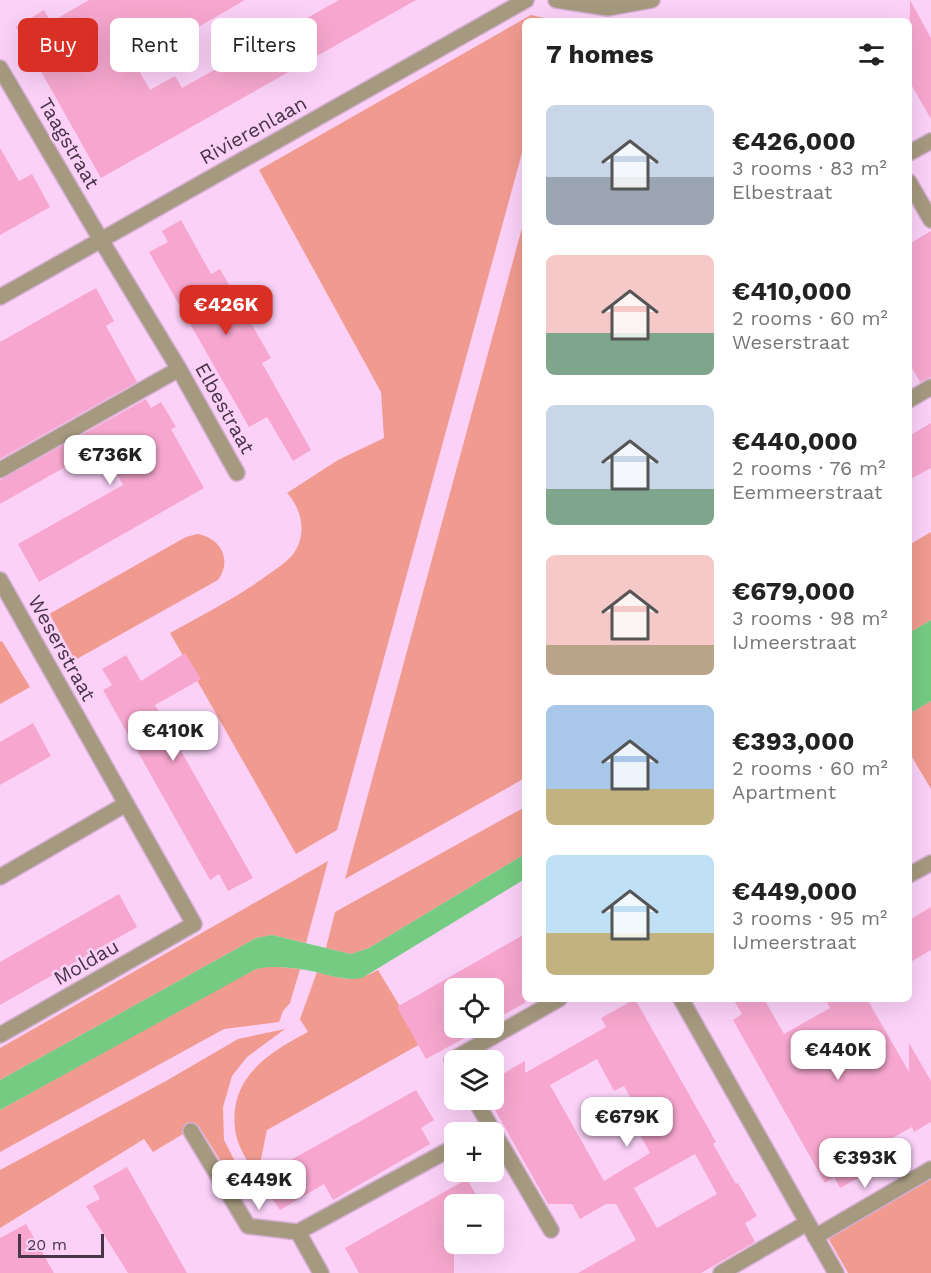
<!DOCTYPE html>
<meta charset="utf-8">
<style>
body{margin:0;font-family:"Work Sans",sans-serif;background:#f2f2f2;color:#222;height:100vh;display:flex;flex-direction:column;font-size:22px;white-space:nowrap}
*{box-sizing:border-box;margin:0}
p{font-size:20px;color:#767676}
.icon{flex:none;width:33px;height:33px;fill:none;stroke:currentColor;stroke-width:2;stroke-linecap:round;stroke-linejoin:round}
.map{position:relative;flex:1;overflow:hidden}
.side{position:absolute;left:522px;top:18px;width:390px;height:984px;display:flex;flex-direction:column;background:#fff;border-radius:9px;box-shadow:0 6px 24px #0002}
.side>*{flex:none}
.top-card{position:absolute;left:18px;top:18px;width:414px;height:54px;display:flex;gap:12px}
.tools{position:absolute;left:444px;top:978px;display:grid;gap:12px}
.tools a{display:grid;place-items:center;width:60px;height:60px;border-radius:9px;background:#fff;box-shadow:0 6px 24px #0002;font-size:30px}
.scale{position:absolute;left:18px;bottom:15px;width:86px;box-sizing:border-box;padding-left:6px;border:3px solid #493448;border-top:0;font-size:16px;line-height:21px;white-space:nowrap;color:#493448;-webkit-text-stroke:4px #fbd1f8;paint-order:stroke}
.price{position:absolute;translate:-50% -51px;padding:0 14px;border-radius:12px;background:#fff;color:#222;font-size:20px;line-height:39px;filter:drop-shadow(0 2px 3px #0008)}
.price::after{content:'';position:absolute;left:50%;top:36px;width:18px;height:14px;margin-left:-9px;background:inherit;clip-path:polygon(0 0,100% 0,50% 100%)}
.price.current{background:#d93025;color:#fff}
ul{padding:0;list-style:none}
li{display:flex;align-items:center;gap:18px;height:150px;padding:0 24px}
li span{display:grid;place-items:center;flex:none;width:168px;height:120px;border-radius:9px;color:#555}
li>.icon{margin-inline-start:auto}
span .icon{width:72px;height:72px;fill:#fffc;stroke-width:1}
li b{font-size:26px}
h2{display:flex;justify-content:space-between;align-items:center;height:72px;padding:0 24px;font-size:26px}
.pill{padding:0 21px;border-radius:9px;background:#fff;box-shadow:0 6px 24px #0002;font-size:21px;line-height:54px}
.pill.current{background:#d93025;color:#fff}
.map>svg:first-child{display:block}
</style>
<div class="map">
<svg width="931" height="1273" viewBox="0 0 931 1273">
<rect width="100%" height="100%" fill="#fbd1f8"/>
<!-- green -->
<path fill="#f19b90" d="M531 15 558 21H525V142L337 830 296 854 170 633C204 614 238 597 269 574 278 568 288 561 294 553 307 534 302 509 287 493L338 460 384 438 381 392 259 170Z
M525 217V778L345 879Z
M931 532V620L909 633V545Z
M197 534C220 537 233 560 218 580L75 660 50 615 51 613 186 537Z
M2 641 30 687 0 704V642Z
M931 701V789L909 752V714Z
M525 807V854L369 948 351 954 326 948 335 912Z
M328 861 306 943 272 935 256 938 0 1080V1048Z
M270 966 300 969 290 1003 283 1011 279 1022 224 1029 0 1152V1110L226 984 256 969Z
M378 970 422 1043 267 1130 257 1178C250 1165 239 1149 236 1135 226 1081 265 1054 308 1032L300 1019 317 972C345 979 351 984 378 970Z
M285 1029 247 1057 232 1076 223 1107 224 1140 246 1183 240 1192 198 1125 153 1152 144 1139 0 1228V1170L166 1081 238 1039Z
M931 1179V1273H848L828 1238Z"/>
<!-- water -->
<path fill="#75cb82" d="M931 620V701L909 714V633Z
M525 854V879L362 978C346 981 332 976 316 972 296 968 276 965 256 969L0 1110V1080L256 938 272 935 351 954 369 948Z"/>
<!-- building -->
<path fill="#f7a7cf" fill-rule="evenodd" d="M89 0H245L174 41 163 22 124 44 150 90 175 76 182 88 339 0H416L101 178 16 27 44 10 51 22Z
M910 0 931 38V119L909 81Z
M0 148 19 181 32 174 50 207 0 235Z
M181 220 211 274 220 269 271 358 262 363 311 450 293 461 267 417 249 427 149 252 168 242 162 231Z
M931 231V377L920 382 909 363V244Z
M96 288 114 321 106 326 137 382 0 459V342Z
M146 399 151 408 161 402 176 427 171 429 204 488 39 582 18 544 123 485 102 446 0 504V480Z
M931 423V468L909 480V436Z
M185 653 201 679 155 705 253 878 228 891 219 874 210 880 103 690 112 685 102 669 126 655 141 681Z
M33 723 51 756 0 785V742Z
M119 894 137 927 0 1005V962Z
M931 907V950L909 963V920Z
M525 934V1003L494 1020V988H454V1028H483L426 1059 397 1007Z
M635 999 716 1142 713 1144 736 1184 738 1183 757 1216 745 1223 755 1242 701 1273H578L636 1240 616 1204H606L580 1219 572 1204H548L494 1108V1079L525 1061V1073L606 1027 601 1018ZM597 1059 614 1091 624 1086 647 1127 638 1131 650 1153 604 1181 550 1085ZM695 1154 717 1194 657 1228 634 1188Z
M733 999H764L784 1034 830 1008 825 999H867L909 1072V1043L931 1081V1122L914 1132 912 1127 855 1159 864 1175 840 1188 834 1177 825 1183 733 1020 742 1014Z
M416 1090 434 1120 421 1128 430 1144 333 1200 324 1184 280 1210 262 1184 276 1176 273 1170Z
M127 1167 139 1188 187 1273H128L86 1206 100 1199 93 1186Z
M467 1179 481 1204H454V1273H359L345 1248Z
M26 1224 54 1273H0V1238Z"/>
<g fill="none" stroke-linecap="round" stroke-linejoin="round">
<!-- minor casing -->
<g stroke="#d4aed1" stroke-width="18">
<path id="minor" d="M556 0 608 8 652 0
M0 68 101 240 179 369 237 473
M909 153 931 141
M909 182 931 220
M0 297 526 0
M909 400 931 387
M0 470 179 369
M0 580 194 924 0 1035
M909 875 931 863
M0 877 126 804
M681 999 836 1273
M454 1065 452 1060 559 999
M475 1100 551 1230
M191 1131 248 1226 298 1232 321 1273
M298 1232 454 1147
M815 1237 931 1169
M721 1273 807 1223"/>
</g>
<!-- minor -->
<use href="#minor" stroke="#a5997f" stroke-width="15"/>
</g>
<g text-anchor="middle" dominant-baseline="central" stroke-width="5" stroke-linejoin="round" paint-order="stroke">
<!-- street labels -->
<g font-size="20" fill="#493448" stroke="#fbd1f8">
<text transform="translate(253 130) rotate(-29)">Rivierenlaan</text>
<text transform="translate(69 143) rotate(60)">Taagstraat</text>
<text transform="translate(225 408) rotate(61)">Elbestraat</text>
<text transform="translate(62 648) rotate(61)">Weserstraat</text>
<text transform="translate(86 962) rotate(-30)">Moldau</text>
</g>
</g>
</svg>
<div class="tools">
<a><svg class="icon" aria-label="locate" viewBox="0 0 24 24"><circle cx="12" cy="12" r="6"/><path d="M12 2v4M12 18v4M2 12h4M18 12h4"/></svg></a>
<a><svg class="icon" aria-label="layers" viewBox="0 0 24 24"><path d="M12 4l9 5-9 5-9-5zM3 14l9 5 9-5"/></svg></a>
<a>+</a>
<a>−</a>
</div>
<div class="scale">20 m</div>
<b class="price current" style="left:226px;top:336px">€426K</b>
<b class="price" style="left:110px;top:486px">€736K</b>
<b class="price" style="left:173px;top:762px">€410K</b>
<b class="price" style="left:838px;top:1081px">€440K</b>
<b class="price" style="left:627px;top:1148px">€679K</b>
<b class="price" style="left:865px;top:1189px">€393K</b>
<b class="price" style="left:259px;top:1211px">€449K</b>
<div class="top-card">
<a class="pill current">Buy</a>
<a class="pill">Rent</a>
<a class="pill">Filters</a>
</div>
<section class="side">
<h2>7 homes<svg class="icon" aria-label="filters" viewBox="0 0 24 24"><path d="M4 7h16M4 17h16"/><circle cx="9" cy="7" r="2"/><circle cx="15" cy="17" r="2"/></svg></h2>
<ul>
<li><span style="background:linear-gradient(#c9d6e8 60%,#9aa5b1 0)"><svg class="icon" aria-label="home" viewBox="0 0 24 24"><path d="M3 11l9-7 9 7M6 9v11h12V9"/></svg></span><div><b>€426,000</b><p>3 rooms · 83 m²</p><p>Elbestraat</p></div></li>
<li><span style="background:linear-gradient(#f6c9c9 65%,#7fa58c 0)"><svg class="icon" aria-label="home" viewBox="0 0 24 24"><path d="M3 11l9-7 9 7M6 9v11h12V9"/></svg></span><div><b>€410,000</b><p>2 rooms · 60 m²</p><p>Weserstraat</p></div></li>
<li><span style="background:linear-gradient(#c9d6e8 70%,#7fa58c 0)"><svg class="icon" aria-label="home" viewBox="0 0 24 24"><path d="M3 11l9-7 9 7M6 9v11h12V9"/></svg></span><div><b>€440,000</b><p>2 rooms · 76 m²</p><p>Eemmeerstraat</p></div></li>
<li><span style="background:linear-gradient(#f6c9c9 75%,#b9a48a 0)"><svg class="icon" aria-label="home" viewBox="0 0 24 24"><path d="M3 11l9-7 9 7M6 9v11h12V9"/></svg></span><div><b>€679,000</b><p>3 rooms · 98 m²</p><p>IJmeerstraat</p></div></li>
<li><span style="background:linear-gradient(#a9c7e8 70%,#c2b280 0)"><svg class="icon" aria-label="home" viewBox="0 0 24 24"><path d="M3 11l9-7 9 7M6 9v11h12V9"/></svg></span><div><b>€393,000</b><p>2 rooms · 60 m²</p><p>Apartment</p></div></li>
<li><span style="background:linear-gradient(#bfe0f5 65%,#c2b280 0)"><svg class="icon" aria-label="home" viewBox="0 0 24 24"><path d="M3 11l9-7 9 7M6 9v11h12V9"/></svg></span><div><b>€449,000</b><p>3 rooms · 95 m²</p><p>IJmeerstraat</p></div></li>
</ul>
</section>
</div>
